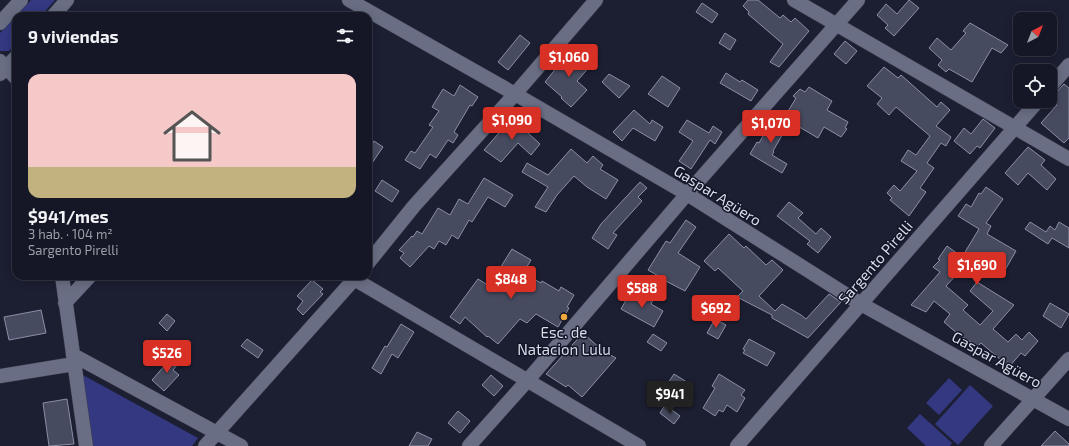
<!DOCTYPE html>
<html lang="es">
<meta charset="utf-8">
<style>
body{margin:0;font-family:"Exo 2",sans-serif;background:#222432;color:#f1f3f6;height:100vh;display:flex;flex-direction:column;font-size:15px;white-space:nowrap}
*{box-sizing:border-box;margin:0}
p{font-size:13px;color:#9d9fa7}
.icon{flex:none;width:22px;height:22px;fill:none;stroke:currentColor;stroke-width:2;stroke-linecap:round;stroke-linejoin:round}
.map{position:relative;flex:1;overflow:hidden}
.sheet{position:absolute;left:12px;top:12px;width:360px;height:268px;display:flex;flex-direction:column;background:#151726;border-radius:12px;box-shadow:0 2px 10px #0003,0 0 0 1px #343643}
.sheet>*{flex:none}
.needle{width:26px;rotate:42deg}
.tools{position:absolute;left:1013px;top:12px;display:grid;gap:8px}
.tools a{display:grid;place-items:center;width:44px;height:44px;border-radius:8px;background:#151726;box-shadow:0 2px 10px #0003,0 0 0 1px #343643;font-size:20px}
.price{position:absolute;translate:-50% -34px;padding:0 9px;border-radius:4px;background:#d93025;color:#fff;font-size:13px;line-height:26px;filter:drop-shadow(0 1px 2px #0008)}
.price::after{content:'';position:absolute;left:50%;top:24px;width:12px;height:9px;margin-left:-6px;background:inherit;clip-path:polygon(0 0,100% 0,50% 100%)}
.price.on{background:#222;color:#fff}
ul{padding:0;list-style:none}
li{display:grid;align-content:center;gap:8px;height:212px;padding:0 16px}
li+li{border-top:1px solid #343643}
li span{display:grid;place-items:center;height:124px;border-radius:12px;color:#555}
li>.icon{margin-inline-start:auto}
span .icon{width:72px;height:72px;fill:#fffc;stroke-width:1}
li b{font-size:17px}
h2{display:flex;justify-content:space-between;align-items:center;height:48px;padding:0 16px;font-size:17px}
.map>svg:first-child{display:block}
</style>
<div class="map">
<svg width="1069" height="446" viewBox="0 0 1069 446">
<rect width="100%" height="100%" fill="#1c1f32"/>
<!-- green -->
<path fill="#333881" d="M31 0H55L41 16H16V43L9 51H0V33Z
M81 374 198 438 192 446H92Z
M949 378 962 390 939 415 926 403Z
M970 385 993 406 958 445 935 424Z
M920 414 952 443 950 446H926L907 428Z"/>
<!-- building -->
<path fill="#474b60" stroke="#8b8fa7" d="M748 0H758L780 18 783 15 791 22 795 18 809 31 779 67 770 62 783 44 748 14 749 12 743 6Z
M909 0 919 8 894 36 885 28 888 25 877 15 886 4 897 14Z
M702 3 718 14 712 23 696 12Z
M970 23 1008 45 1001 53 992 48 972 82 949 69 946 72 938 65 942 60 929 48 937 38 951 50 966 33 963 31Z
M725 33 736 40 730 50 719 43Z
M520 35 530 43 508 70 498 62Z
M845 41 857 51 846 64 834 54Z
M570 51 592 64 577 81 587 90 571 107 561 98 562 97 545 82Z
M884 67 898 78 901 75 937 107 941 102 950 110 936 126 951 137 946 146 941 143 927 163 934 168 920 188 926 192 909 216 890 200 892 198 887 193 894 185 900 191 917 171 901 161 908 150 916 155 930 136 896 107 889 115 877 104 882 98 867 86Z
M726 73 740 82 742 80 758 90 751 101 720 83Z
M609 74 630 86 619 98 602 82Z
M662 76 680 88 668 107 648 94Z
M1064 84 1069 88V138L1064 143 1041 123 1057 105 1050 99Z
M460 85 478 97 472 106 470 105 454 132 458 135 453 143 448 140 436 158 430 154 420 169 405 160 411 151 415 153 433 127 429 125 439 111 432 107 443 89 454 96Z
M809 87 832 101 827 110 848 122 845 128 847 129 841 137 824 127 818 138 784 118 796 98 793 96 800 89 805 92Z
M634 110 650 124 652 120 663 127 655 141 633 128 622 141 613 132Z
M775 115 789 123 773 151 774 152 772 155 787 164 782 173 750 154 757 142 759 143Z
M513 117 528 130 527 132 540 144 531 155 518 143 501 162 484 150Z
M983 119 995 128 980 148 977 146 970 154 954 141 964 128 971 134Z
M687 120 709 133 713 126 722 132 715 144 710 140 691 169 679 161 693 141 679 132Z
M374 141 383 147 368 169V151Z
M1028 147 1045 160 1041 165 1056 179 1047 190 1028 173 1018 185 1005 173Z
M571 149 587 163 593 156 603 165 600 169 618 180 606 199 587 187 574 176 557 195 546 212 535 207 548 187 522 172 527 163 548 175Z
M484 178 513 195 505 207 488 197 472 222 469 220 458 239 452 235 446 245 439 241 434 249 429 246 410 267 400 258 404 253 399 250 412 236 413 237 417 231 422 234 438 208 450 215 459 199 468 204Z
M382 180 399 191 392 202 375 191Z
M640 182 647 188 638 197 642 201 613 233 617 235 608 249 592 238 601 224Z
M986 187 1003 199 986 223 991 226 987 234 1016 251 1005 270 978 254 964 276 958 273 946 286 968 305 963 310 980 325 993 311 970 291 977 282 1014 305 993 329 1008 342 1016 334 1022 340 1029 332 1038 341 1025 356 1021 353 1009 367 981 343 978 346 959 335 944 322 950 314 934 301 926 312 911 305 940 272 933 267 940 260 938 259 947 246 962 257 979 229 958 216 966 204 971 207 979 193 981 194Z
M789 202 803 213 798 218 816 234 821 228 831 237 818 253 807 244 810 241 777 216Z
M686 220 696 227 678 253 700 267 685 291 660 278V277L648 270 666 241 670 243Z
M1030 222 1046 232 1050 226 1055 230 1059 222 1069 228V248L1052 238 1048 244 1025 229Z
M729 234 744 248 746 246 766 265 772 260 783 270 759 296 775 311 782 304 801 315 806 319 829 294 841 302 808 338 772 318V315L737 297 743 291 718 268 715 271 704 261Z
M512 249 531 260 523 273 541 283 542 281 559 291 561 287 574 295 567 307 569 308 558 327 536 314 527 323 520 319 498 344 488 336 487 337 465 317 460 324 450 317 478 279 489 286Z
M312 280 323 289 320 292 323 294 303 315 297 309 303 301 297 296Z
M636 291 653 300 651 304 663 311 654 327 621 309 630 293 634 295Z
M1050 303 1069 314 1061 328 1043 316Z
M41 310 46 333 9 340 4 317Z
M167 314 175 321 167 331 159 323Z
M715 319 726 325 718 339 707 333Z
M401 324 414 332 398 358 392 354 381 374 372 368 385 346 387 347Z
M583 333 603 351 616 358 582 397 568 385 566 387 546 374Z
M653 334 667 343 661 351 647 342Z
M247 339 263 350 258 358 241 346Z
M749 339 775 353 767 366 743 353 745 350 743 349Z
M175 354 181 360 173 370 179 375 164 391 152 380Z
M674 374 690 384 682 396 666 386Z
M719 374 745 390 741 395 745 398 737 412 727 405 723 412 719 410 715 416 703 408 715 388 712 386Z
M491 375 503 386 494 396 482 385Z
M67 399 74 444 49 446 43 403Z
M665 405 680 416 674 424 660 413Z
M458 411 470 421 460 433 448 423Z
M1055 431 1069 444V446H1041Z
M417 432 432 439 428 446H409Z"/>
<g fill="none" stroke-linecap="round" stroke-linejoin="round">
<!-- minor casing -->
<g stroke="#393b4b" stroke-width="15">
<path id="minor" d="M349 0 515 94 687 194 861 304 1069 419
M794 0 1069 159
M53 16 67 0
M0 23 21 0
M0 61 16 78
M0 74 16 57
M1050 87 1069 65
M368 263 414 206 515 94 596 0
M62 276 86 446
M349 276 639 446
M65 303 90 276
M73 355 241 446
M0 376 74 364
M205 446 357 276
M469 446 527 381 687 194 858 0
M737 446 1038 101
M991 446 1069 359"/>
</g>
<!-- minor -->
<use href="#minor" stroke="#696e84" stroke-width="14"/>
</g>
<!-- markers -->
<circle fill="#eea83c" stroke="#131628" stroke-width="1.5" cx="564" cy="317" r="4"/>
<g text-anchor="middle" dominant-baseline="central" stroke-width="3" stroke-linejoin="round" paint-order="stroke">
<!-- street labels -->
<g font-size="15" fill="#d8dbe8" stroke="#131628">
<text transform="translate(718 195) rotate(32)">Gaspar Agüero</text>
<text transform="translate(875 262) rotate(-49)">Sargento Pirelli</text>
<text transform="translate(997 359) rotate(29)">Gaspar Agüero</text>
</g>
<!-- poi labels -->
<g font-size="15" fill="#d8dbe8" stroke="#131628">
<text x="564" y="332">Esc. de<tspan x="564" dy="17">Natacion Lulu</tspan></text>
</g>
</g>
</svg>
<div class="tools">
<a><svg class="needle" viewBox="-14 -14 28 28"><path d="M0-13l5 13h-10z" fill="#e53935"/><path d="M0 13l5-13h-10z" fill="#9d9fa7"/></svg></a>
<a><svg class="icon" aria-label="locate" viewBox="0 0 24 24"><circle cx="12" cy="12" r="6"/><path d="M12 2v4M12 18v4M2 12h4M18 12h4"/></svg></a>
</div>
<b class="price" style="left:569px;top:78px">$1,060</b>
<b class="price" style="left:512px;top:141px">$1,090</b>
<b class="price" style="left:771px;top:144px">$1,070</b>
<b class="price" style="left:977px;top:286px">$1,690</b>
<b class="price" style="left:511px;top:300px">$848</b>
<b class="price" style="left:642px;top:309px">$588</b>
<b class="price" style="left:716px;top:329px">$692</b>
<b class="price" style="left:167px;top:374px">$526</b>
<b class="price on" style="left:670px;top:415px">$941</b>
<section class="sheet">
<h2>9 viviendas<svg class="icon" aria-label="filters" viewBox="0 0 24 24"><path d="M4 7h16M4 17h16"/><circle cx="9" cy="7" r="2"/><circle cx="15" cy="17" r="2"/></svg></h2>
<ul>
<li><span style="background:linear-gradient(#f6c9c9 75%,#c2b280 0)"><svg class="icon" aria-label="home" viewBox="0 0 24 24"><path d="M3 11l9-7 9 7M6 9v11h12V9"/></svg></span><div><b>$941/mes</b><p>3 hab. · 104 m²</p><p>Sargento Pirelli</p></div></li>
</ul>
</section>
</div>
